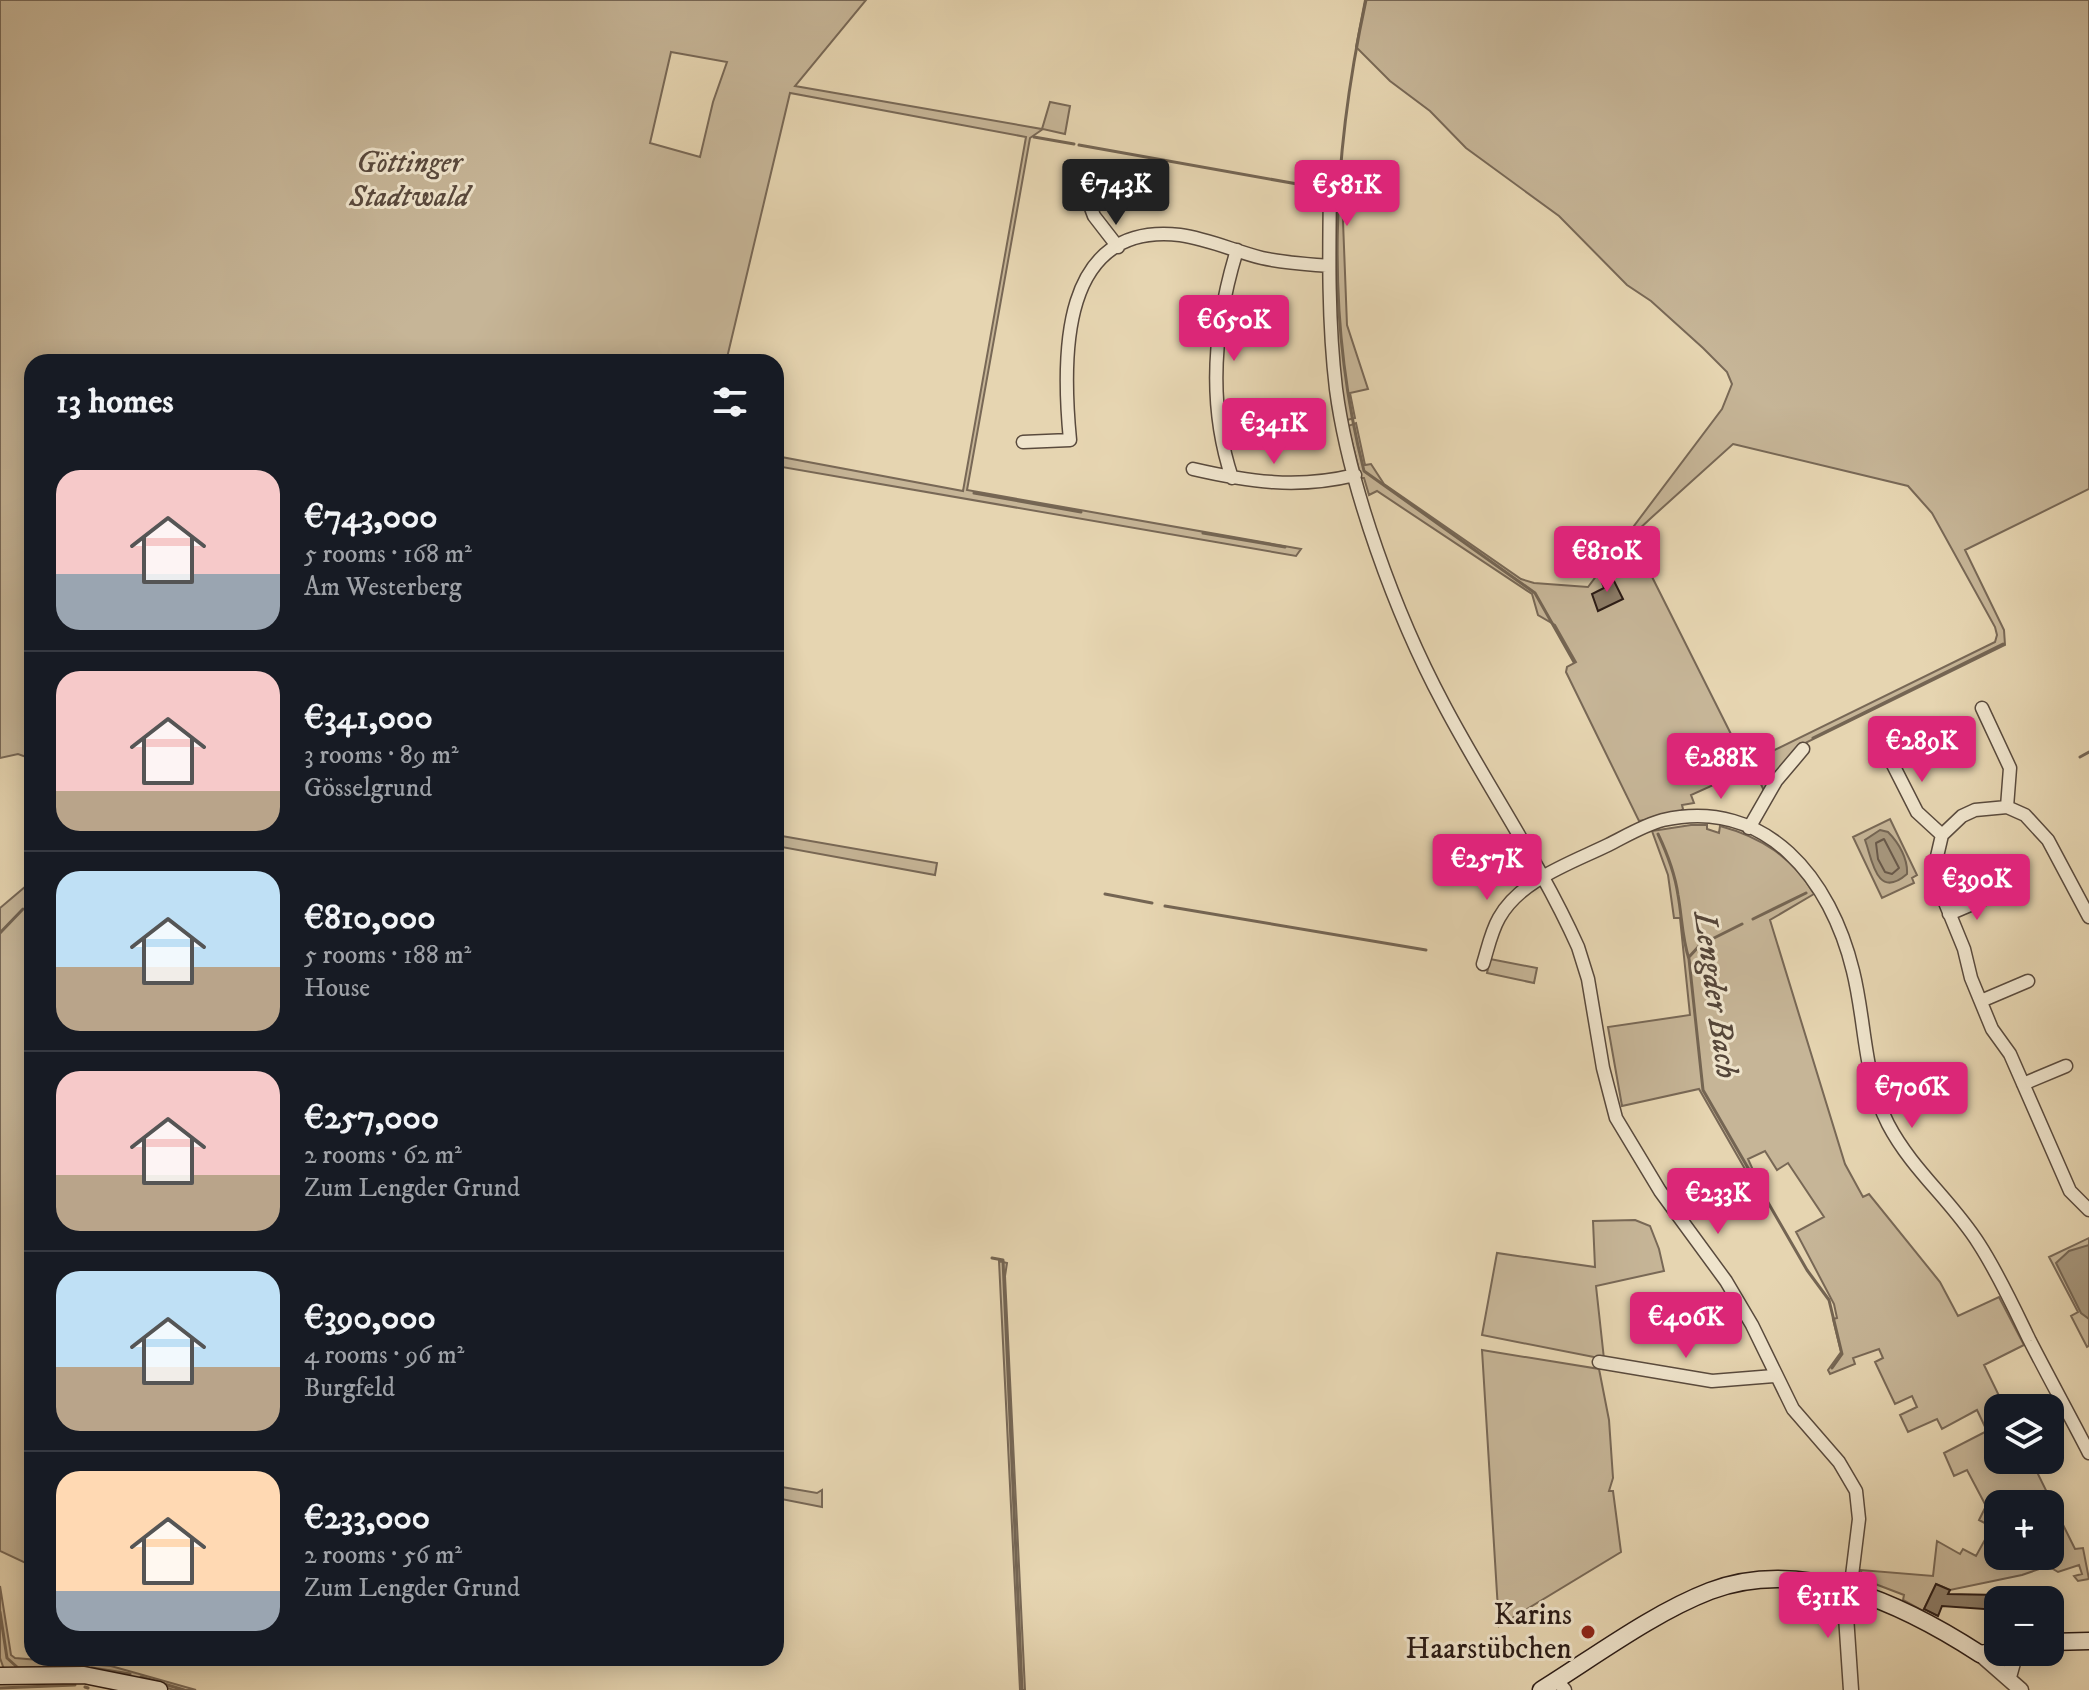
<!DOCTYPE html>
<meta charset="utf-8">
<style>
body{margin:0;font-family:"IM FELL DW Pica",serif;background:#242831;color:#f1f3f6;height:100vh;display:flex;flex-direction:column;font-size:30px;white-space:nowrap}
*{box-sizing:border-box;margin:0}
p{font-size:26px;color:#9ea1a6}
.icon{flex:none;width:44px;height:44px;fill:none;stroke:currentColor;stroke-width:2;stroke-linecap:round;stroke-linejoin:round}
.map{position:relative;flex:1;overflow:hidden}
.details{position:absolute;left:24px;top:354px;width:760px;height:1312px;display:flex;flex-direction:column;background:#171b24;border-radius:24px;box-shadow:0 4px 20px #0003}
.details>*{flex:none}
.fabs{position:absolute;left:1984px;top:1394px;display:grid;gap:16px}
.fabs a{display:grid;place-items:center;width:80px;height:80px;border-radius:16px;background:#171b24;box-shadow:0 4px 20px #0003;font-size:40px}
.price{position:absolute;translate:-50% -68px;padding:0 18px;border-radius:8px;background:#db2777;color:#fff;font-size:26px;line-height:52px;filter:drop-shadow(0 2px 4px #0008)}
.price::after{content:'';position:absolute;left:50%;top:48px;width:24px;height:18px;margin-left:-12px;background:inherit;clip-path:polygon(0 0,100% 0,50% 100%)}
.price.selected{background:#222;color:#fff}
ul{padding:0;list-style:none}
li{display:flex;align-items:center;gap:24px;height:200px;padding:0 32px}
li+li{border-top:2px solid #363941}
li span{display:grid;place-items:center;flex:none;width:224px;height:160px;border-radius:24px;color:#555}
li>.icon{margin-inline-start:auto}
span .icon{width:96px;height:96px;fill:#fffc;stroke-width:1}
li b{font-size:34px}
h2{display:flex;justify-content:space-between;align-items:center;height:96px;padding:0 32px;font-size:34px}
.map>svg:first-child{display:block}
</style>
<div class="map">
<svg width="2089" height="1690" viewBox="0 0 2089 1690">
<rect width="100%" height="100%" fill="#e6d5b1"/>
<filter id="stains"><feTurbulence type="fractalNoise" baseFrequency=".0025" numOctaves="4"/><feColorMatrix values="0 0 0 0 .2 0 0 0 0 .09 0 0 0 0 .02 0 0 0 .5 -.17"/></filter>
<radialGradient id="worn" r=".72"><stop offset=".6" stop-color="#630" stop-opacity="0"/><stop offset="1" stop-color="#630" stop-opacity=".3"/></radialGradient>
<!-- green -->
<path fill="#c6b597" stroke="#786856" stroke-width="2" fill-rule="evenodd" d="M0 0H866L795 86 1042 129 1050 102 1070 106 1065 134 1043 129 1030 138 967 490 1301 549 1296 556 776 466V456L963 491 1026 137 790 93 726 362H32V759L18 754 0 758ZM671 52 727 62 713 102 700 157 650 143Z
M1365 0H2089V489L1965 550 2004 630 2005 645 1797 747 1765 793 1753 767 1691 795 1694 803 1682 805 1683 809 1678 814 1639 821 1566 672 1567 667 1576 662 1555 625 1538 615 1532 594 1377 491 1369 495 1364 478H1361L1348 426 1356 423 1365 465 1371 464 1384 484 1521 579 1534 583 1588 587 1722 409 1732 384 1727 372 1703 348 1651 301 1627 285 1559 216 1466 148 1430 111 1390 81 1356 47ZM1733 444 1908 486 1932 513 1995 627 1997 635 1995 642 1746 764 1635 543 1636 532 1651 518Z
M1333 191 1342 195 1347 325 1368 389 1350 393 1355 418 1347 420C1332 345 1332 267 1333 191Z
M1890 819 1917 875 1912 878 1914 883 1882 898 1853 837Z
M1691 825H1707V829L1719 833 1720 826C1761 837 1792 857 1814 894L1770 920 1845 1164 1863 1197 1869 1194 1940 1282 1958 1316 1999 1297 2024 1345 1984 1365 2005 1408H1998V1460H2031L2075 1549 2083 1548 2089 1579 2078 1581 2074 1576 2082 1574 2079 1565 2058 1572 2048 1566 2022 1575 1950 1590 1936 1584 1923 1611 1903 1600 1904 1595 1862 1579 1861 1570 1933 1576 1937 1541 1960 1554 1963 1549 1976 1556 1992 1527 1979 1520 1986 1506 1967 1470 1954 1476 1944 1453 1987 1431 1977 1410 1942 1429 1937 1419 1908 1432 1900 1415 1917 1407 1912 1396 1895 1404 1875 1362 1883 1358 1879 1349 1853 1358 1855 1364 1830 1374 1828 1370 1841 1352 1833 1319 1837 1318 1834 1304 1796 1232 1824 1217 1788 1163 1777 1170 1765 1151 1748 1159 1758 1181 1753 1183 1699 1089 1622 1106 1608 1027 1690 1015 1680 918H1674L1668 875 1652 831ZM1998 1504H2050V1556H1998Z
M776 835 937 863 935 875 776 846Z
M32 881V1566L0 1551V908Z
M1490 959 1537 968 1534 983 1487 973Z
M1635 1220 1650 1226 1659 1249 1664 1271 1596 1286 1604 1359 1482 1335 1497 1253 1595 1267 1593 1221Z
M2089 1238V1346L2087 1347 2071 1316 2078 1312 2049 1257Z
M999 1261 1007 1263 1005 1276 1025 1690H1020Z
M1482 1350 1599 1369 1609 1420 1613 1478 1609 1491H1613L1621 1552 1499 1626Z
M776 1486 817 1493 822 1490V1507L776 1498Z
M0 1586 11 1655 15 1658 111 1666 196 1690H174L141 1680 5 1672 0 1658Z"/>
<!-- water -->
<path fill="#a6967c" stroke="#746553" stroke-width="2" d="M1880 830 1888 832C1899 843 1908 859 1907 874 1876 901 1872 858 1865 840Z
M2089 1245V1319L2081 1313 2056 1263 2069 1251Z"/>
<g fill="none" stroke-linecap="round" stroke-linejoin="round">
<!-- shore -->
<path stroke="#685849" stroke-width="2" d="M1884 839 1899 868 1892 874 1885 872 1878 859 1876 843Z"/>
<!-- stream -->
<path stroke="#746553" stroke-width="3" d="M1366 0C1332 157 1324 314 1364 471L1535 593 1574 662
M1034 137 1074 144
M1079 145 1303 185
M974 493 1081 512
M1203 533 1285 547
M1813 738 2003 644
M2080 757 2089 752
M1658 834C1667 853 1675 874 1678 895 1682 917 1682 938 1689 959L1703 1090 1807 1270 1829 1300 1842 1354 1832 1368
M1105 894 1152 903
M1165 906 1426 950
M1753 919 1806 893
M0 933 23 909
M1689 957 1700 945 1742 924
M992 1258 1003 1260 1022 1690
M0 1612 7 1658 17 1667
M15 1668 87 1667
M92 1668 130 1674
M141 1677 184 1690
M85 1687 88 1688
M0 1688 75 1685"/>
</g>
<!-- building -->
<path fill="#8c7c67" stroke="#2a1b16" stroke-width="2" d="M1611 575 1623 599 1598 611 1592 594 1604 588 1601 580Z
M1936 1584 1950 1590 1948 1594 1998 1595V1610L1942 1606 1938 1616 1924 1609Z"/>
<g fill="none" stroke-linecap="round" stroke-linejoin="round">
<!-- minor casing -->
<g stroke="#594a3d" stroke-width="15">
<path id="minor" d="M1079 176 1094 216 1118 247
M1330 189C1329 255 1328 322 1336 389 1349 487 1396 615 1443 703 1486 785 1540 862 1578 947L1588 979 1603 1068 1616 1118 1660 1191 1726 1281 1752 1325 1793 1409 1839 1462 1856 1491 1859 1519 1850 1592
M1023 442 1070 440C1062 358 1059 221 1180 235 1209 239 1234 251 1262 258 1284 263 1306 264 1329 266
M1193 469C1249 482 1298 489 1355 475
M1232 478C1207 403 1214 325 1237 250
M1982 708 2010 768 2007 807
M1885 749 1917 812 1942 835
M1749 828 1776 781 1803 749
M1949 914 1991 896
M2089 917 2048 840 2025 815 2007 807 1975 810 1962 816 1942 835 1935 865 1937 883 1964 949 1971 978 1992 1029 2010 1054 2070 1191 2089 1210
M1483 964C1488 948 1491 932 1499 918 1520 880 1571 863 1608 845 1626 836 1644 825 1663 820 1767 797 1831 880 1853 971 1866 1023 1863 1075 1888 1124 1912 1170 1952 1201 1979 1244 1999 1275 2014 1308 2030 1341 2049 1378 2070 1416 2089 1453
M1981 1001 2028 981
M2023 1084 2066 1066
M1599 1362 1712 1381 1774 1376
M1557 1680 1565 1690"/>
</g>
<!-- tertiary casing -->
<g stroke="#594a3d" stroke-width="17">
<path id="tertiary" d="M1850 1592 1846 1616 1851 1690
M1980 1654 2021 1690
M2009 1677 2016 1652"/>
</g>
<!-- secondary casing -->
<g stroke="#2a1b16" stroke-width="19">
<path id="secondary" d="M2050 1642 2089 1641
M0 1676 84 1675 159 1690
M1541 1690C1594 1657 1653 1613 1710 1591 1803 1556 1903 1604 1980 1654L1998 1651"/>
</g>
<!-- minor -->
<use href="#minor" stroke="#efe4cc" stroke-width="12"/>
<!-- tertiary -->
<use href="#tertiary" stroke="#efe4cc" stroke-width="14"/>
<!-- secondary -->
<use href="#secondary" stroke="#efe4cc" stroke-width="16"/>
</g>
<!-- markers -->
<circle fill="#8f2418" stroke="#efe4cc" stroke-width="3" cx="1588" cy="1632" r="8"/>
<g text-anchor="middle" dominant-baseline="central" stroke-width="6" stroke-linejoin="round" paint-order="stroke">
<!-- park labels -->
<g font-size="30" font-style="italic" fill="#59493d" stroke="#efe4cc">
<text x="409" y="163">Göttinger<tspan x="409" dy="34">Stadtwald</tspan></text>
</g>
<!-- poi labels -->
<g font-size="30" fill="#2a1b16" stroke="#efe4cc" text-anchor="end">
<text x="1572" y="1615">Karins<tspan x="1572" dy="34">Haarstübchen</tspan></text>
</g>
<!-- water labels -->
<g font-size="32" font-style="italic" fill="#55463a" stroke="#efe4cc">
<text transform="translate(1715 995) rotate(82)">Lengder Bach</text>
</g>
</g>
<rect width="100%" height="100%" filter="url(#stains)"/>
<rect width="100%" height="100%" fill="url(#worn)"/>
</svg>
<div class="fabs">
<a><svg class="icon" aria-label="layers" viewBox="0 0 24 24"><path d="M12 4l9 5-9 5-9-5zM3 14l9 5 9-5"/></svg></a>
<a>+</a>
<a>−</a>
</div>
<b class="price selected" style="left:1116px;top:227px">€743K</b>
<b class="price" style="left:1347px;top:228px">€581K</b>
<b class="price" style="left:1234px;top:363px">€650K</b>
<b class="price" style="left:1274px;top:466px">€341K</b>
<b class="price" style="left:1607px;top:594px">€810K</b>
<b class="price" style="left:1922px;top:784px">€289K</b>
<b class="price" style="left:1721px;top:801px">€288K</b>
<b class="price" style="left:1487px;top:902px">€257K</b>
<b class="price" style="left:1977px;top:922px">€390K</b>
<b class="price" style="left:1912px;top:1130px">€706K</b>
<b class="price" style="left:1718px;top:1236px">€233K</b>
<b class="price" style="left:1686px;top:1360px">€406K</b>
<b class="price" style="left:1828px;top:1640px">€311K</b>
<section class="details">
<h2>13 homes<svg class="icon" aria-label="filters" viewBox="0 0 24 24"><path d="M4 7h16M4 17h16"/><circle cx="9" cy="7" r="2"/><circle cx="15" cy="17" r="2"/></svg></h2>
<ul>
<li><span style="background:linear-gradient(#f6c9c9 65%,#9aa5b1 0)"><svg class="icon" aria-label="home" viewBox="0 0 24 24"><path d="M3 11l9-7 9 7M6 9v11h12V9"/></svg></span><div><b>€743,000</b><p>5 rooms · 168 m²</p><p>Am Westerberg</p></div></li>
<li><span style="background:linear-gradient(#f6c9c9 75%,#b9a48a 0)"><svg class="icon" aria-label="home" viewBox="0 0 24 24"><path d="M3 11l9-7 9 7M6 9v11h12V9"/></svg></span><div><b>€341,000</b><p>3 rooms · 89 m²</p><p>Gösselgrund</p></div></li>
<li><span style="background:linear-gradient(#bfe0f5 60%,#b9a48a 0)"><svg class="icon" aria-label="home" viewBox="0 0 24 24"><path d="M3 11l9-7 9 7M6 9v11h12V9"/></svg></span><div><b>€810,000</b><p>5 rooms · 188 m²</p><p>House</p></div></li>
<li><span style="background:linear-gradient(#f6c9c9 65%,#b9a48a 0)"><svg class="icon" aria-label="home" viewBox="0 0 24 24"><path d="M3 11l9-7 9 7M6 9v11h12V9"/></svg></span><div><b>€257,000</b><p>2 rooms · 62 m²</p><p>Zum Lengder Grund</p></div></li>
<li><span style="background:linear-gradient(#bfe0f5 60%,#b9a48a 0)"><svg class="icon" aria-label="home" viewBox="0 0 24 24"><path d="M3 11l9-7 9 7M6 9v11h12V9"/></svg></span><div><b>€390,000</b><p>4 rooms · 96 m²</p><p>Burgfeld</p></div></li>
<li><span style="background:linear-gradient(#ffd9b3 75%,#9aa5b1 0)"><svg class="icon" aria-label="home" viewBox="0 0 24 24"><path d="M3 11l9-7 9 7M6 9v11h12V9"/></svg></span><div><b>€233,000</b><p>2 rooms · 56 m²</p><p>Zum Lengder Grund</p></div></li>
</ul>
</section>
</div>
